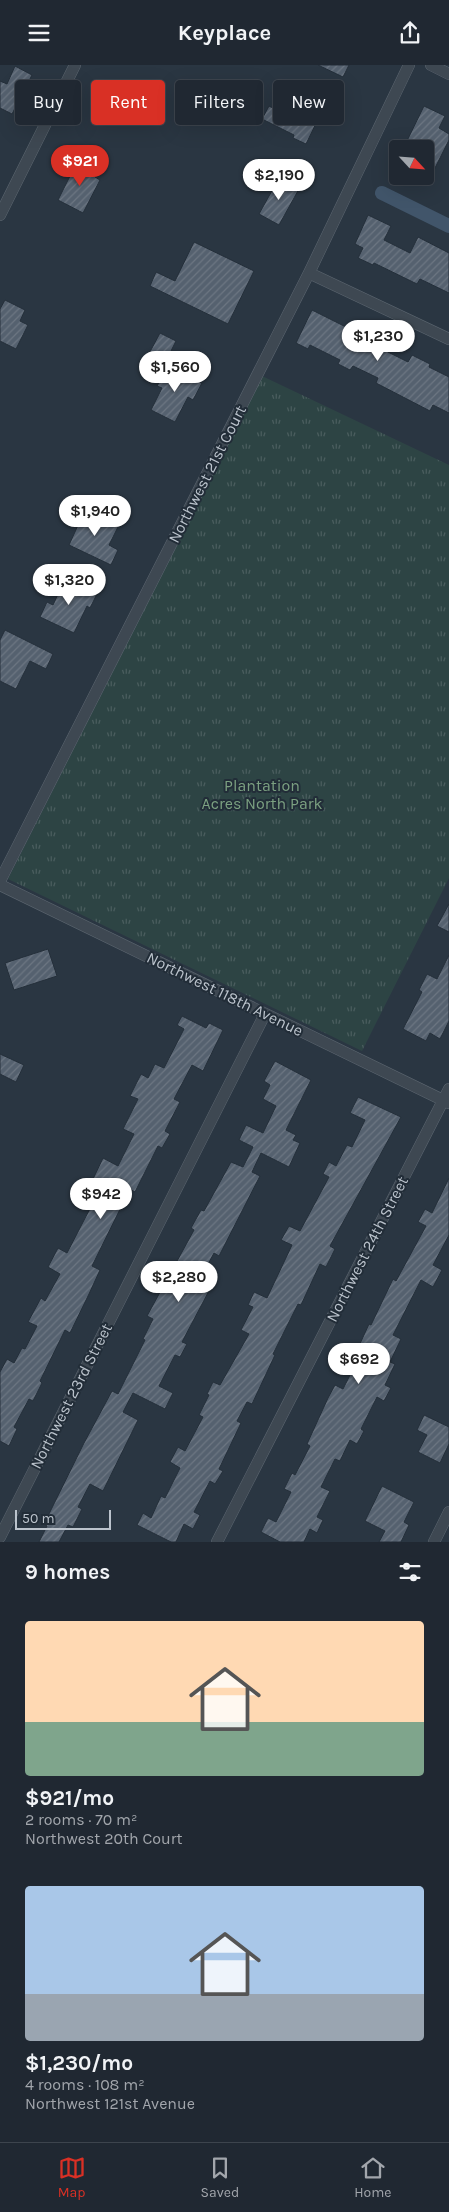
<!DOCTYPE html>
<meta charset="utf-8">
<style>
body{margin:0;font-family:Karla,sans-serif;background:#2d343e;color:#f1f3f6;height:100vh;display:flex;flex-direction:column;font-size:19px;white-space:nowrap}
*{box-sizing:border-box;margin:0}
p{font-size:16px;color:#a2a6ac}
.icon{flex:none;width:28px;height:28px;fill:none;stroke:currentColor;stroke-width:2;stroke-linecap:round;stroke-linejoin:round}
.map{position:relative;height:1477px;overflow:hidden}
.panel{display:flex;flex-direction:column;background:#202832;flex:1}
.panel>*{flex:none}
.hud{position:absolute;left:15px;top:15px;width:420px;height:45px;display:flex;gap:10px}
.needle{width:32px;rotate:116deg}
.buttons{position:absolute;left:389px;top:75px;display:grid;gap:10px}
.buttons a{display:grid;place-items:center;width:45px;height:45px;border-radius:5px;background:#202832;box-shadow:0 5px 20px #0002,0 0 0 1px #3d444d;font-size:25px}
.scale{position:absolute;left:15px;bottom:12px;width:96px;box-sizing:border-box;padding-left:5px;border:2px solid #bbc3cc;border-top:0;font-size:14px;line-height:18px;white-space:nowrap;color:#bbc3cc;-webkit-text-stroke:4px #222d38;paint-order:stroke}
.price{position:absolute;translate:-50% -42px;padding:0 11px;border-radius:18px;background:#fff;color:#222;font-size:16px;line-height:32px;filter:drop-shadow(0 1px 2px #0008)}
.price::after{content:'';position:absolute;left:50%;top:30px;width:15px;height:11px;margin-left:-8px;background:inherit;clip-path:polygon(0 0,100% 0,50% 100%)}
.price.active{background:#d93025;color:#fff}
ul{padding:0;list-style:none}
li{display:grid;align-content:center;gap:10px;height:265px;padding:0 25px}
li span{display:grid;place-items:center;height:155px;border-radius:5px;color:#555}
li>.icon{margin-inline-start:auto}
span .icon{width:90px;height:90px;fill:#fffc;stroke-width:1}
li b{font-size:21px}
h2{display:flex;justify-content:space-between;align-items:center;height:60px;padding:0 25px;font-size:21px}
.chip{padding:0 18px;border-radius:5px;background:#202832;box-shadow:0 5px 20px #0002,0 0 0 1px #3d444d;font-size:18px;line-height:45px}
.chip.active{background:#d93025;color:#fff}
header{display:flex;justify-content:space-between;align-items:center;height:65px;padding:0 25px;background:#202832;font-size:22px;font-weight:700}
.tabs{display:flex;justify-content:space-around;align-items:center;height:70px;border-top:1px solid #3d444d;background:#202832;font-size:14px;color:#a2a6ac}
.tabs a{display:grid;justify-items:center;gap:2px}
.tabs .active{color:#d93025}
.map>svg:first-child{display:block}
</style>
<header><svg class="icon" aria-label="menu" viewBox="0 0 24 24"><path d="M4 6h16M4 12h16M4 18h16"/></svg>Keyplace<svg class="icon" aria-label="share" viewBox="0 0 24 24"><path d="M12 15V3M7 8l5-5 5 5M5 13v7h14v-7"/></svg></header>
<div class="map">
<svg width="449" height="1477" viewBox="0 0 449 1477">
<defs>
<pattern id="park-tufts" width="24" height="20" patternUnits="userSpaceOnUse" patternTransform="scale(1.25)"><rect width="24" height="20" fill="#2d4444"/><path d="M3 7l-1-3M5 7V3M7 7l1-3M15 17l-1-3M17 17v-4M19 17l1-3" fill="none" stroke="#4a5d5e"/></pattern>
<pattern id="building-hatch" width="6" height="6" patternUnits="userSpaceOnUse" patternTransform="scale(1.25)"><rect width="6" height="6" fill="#55616f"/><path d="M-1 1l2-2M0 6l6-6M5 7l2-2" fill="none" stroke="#6c7682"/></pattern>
</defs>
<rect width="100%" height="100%" fill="#2a3642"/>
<!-- park -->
<path fill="url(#park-tufts)" d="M262 311 449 400V813L362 986 8 814Z"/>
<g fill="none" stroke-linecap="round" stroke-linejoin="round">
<!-- canal -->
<path stroke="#41556a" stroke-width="14" d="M382 128 449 161"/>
</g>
<!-- building -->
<path fill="url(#building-hatch)" stroke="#242f3a" d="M318 0H349L343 12Z
M15 1 32 10 12 49 0 43V16L7 19Z
M294 23 326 38 306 79 293 73 294 70 262 54 269 41 275 44 280 34 287 37Z
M424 41 445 51 439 63 449 69V75L433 107 425 103V84H403Z
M78 95 98 105 95 112 100 115 83 148 58 135Z
M279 113 299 124 279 160 259 149Z
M368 150 391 161 384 175 410 188 418 172 449 188V228L420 214 417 219 374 198 373 200 358 193 363 183 355 179Z
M194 177 254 206 228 259 150 221 156 207 175 216Z
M5 235 25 245 20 256 28 260 16 284 0 276V244Z
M312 245 386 282 384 285 408 297 412 290 430 299 429 302 449 312V348L433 340 430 346 376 318 378 313 353 301 350 305 338 299 340 295 310 280 308 284 296 278Z
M160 268 176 276 161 306 144 298Z
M168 300 202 318 193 335 188 332 175 357 151 345 162 323 157 321Z
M85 445 119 460 109 480 118 485 111 500 69 480Z
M65 514 97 529 90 543 87 541 74 568 40 552 47 537 53 540Z
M5 565 53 589 46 604 30 596 16 624 0 616V575Z
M449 839V867L437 861Z
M48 884 57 911 14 925 5 898Z
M449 890V956L440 974 430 968 426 976 403 964 422 927 419 925 427 909 437 914Z
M182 951 206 963 209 958 223 965 203 1006 192 1000 174 1034 180 1037 165 1066 170 1069 162 1083 158 1081 135 1127 130 1124 92 1201 100 1205 89 1229 70 1268 65 1265 40 1316 42 1318 33 1336 29 1334 14 1362 17 1364 9 1381 0 1376V1307L7 1294 14 1298 22 1283 25 1284 37 1261 28 1257 41 1233 45 1236 60 1209 48 1202 58 1183 67 1188 96 1132 91 1130 98 1117 93 1114 103 1093 118 1101 134 1069 123 1064 138 1034 130 1031 141 1009 148 1013 155 999 164 1003 184 964 177 960Z
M0 989 24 1000 16 1017 0 1009Z
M275 996 311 1015 286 1065 296 1070 293 1075 300 1078 289 1102 261 1088 252 1107 260 1111 219 1191 214 1188 198 1218 210 1224 182 1277 187 1279 180 1292 175 1290 159 1321 173 1328 165 1344 133 1328 123 1347 138 1355 103 1426 90 1419 78 1442 82 1444 73 1462 68 1460 59 1477H39L47 1461 44 1459 84 1378 112 1326 118 1329 145 1275 143 1274 153 1254 147 1251 194 1165 191 1163 201 1145 204 1146 231 1097 243 1102 253 1082 239 1075 246 1060 263 1068 276 1041 263 1034 270 1020 264 1016Z
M358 1032 401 1052 330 1181 335 1184 326 1202 320 1199 301 1240 298 1239 273 1289 275 1290 252 1339 247 1337 237 1356 241 1358 219 1404 223 1406 215 1419 210 1416 194 1447 200 1450 193 1464 184 1459 176 1477H171L137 1460 143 1448 151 1453 161 1431 165 1433 180 1403 170 1397 178 1382 185 1386 203 1352 199 1350 209 1330 207 1329 213 1317 220 1320 249 1269 241 1265 253 1242 248 1240 254 1227 267 1233 292 1180 281 1175 289 1161 300 1166 329 1112 323 1109 329 1097 336 1101 347 1080 352 1082 365 1055 350 1048Z
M449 1113V1170L433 1200 442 1205 433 1222 421 1215 393 1270 401 1274 390 1297 395 1299 385 1320 391 1323 384 1336 377 1332 361 1364 364 1366 357 1379 350 1375 340 1396 335 1394 321 1422 330 1426 317 1452 323 1455 317 1468 310 1464 304 1477H280L261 1467 268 1453 276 1457 291 1427 284 1424 292 1408 295 1410 310 1381 307 1379 328 1333 335 1320 343 1324 357 1296 353 1294 369 1259 371 1260 393 1214 396 1216 426 1161 418 1157 425 1144 432 1148Z
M424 1350 449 1362V1379L440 1398 418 1387 427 1370 417 1365Z
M382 1421 414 1437 404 1457 409 1460 401 1477H379L385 1466 365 1456Z"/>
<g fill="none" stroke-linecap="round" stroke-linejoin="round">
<!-- street casing -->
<g stroke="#5c6670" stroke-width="12">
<path id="street" d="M431 0 449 9
M0 150 75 0
M309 208 449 274
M0 816 309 208 409 0
M0 820 449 1038
M0 1472 265 949
M217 1477 449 1024
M434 1477 449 1447"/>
</g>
<!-- street -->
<use href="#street" stroke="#3e4852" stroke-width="11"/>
</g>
<g text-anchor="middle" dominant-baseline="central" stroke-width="4" stroke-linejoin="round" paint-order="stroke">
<!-- street labels -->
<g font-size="16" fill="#bbc3cc" stroke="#222d38">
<text transform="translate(207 409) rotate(-63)">Northwest 21st Court</text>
<text transform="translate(225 929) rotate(26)">Northwest 118th Avenue</text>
<text transform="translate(367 1184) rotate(-63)">Northwest 24th Street</text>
<text transform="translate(71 1331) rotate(-63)">Northwest 23rd Street</text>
</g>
<!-- park labels -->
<g font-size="16" fill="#7ba081" stroke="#222d38">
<text x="262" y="720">Plantation<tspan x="262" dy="18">Acres North Park</tspan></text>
</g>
</g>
</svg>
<div class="buttons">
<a><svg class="needle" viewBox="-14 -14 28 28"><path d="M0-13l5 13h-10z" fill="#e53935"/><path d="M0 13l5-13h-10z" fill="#a2a6ac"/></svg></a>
</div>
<div class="scale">50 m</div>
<b class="price active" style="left:80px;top:122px">$921</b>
<b class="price" style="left:279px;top:136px">$2,190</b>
<b class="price" style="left:378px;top:297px">$1,230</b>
<b class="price" style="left:175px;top:328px">$1,560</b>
<b class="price" style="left:95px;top:472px">$1,940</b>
<b class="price" style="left:69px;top:541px">$1,320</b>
<b class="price" style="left:101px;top:1155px">$942</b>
<b class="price" style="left:179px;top:1238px">$2,280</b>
<b class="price" style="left:359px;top:1320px">$692</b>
<div class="hud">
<a class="chip">Buy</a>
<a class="chip active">Rent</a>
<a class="chip">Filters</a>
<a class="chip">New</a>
</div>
</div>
<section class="panel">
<h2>9 homes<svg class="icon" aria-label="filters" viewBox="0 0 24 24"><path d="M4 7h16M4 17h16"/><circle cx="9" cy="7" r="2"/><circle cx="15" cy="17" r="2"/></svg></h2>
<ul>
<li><span style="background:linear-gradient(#ffd9b3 65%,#7fa58c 0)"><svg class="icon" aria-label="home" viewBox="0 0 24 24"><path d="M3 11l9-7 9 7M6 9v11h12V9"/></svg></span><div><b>$921/mo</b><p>2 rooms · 70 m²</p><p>Northwest 20th Court</p></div></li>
<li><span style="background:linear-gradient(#a9c7e8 70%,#9aa5b1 0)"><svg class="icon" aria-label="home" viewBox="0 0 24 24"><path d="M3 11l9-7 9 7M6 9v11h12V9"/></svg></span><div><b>$1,230/mo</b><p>4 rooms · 108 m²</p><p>Northwest 121st Avenue</p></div></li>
</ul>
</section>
<nav class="tabs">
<a class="active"><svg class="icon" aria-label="map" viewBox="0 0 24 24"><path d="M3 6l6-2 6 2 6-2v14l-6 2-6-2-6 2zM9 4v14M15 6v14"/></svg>Map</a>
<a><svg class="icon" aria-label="saved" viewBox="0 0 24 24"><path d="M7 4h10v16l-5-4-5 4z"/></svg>Saved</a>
<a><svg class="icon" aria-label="home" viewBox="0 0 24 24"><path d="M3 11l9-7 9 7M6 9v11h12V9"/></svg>Home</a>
</nav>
